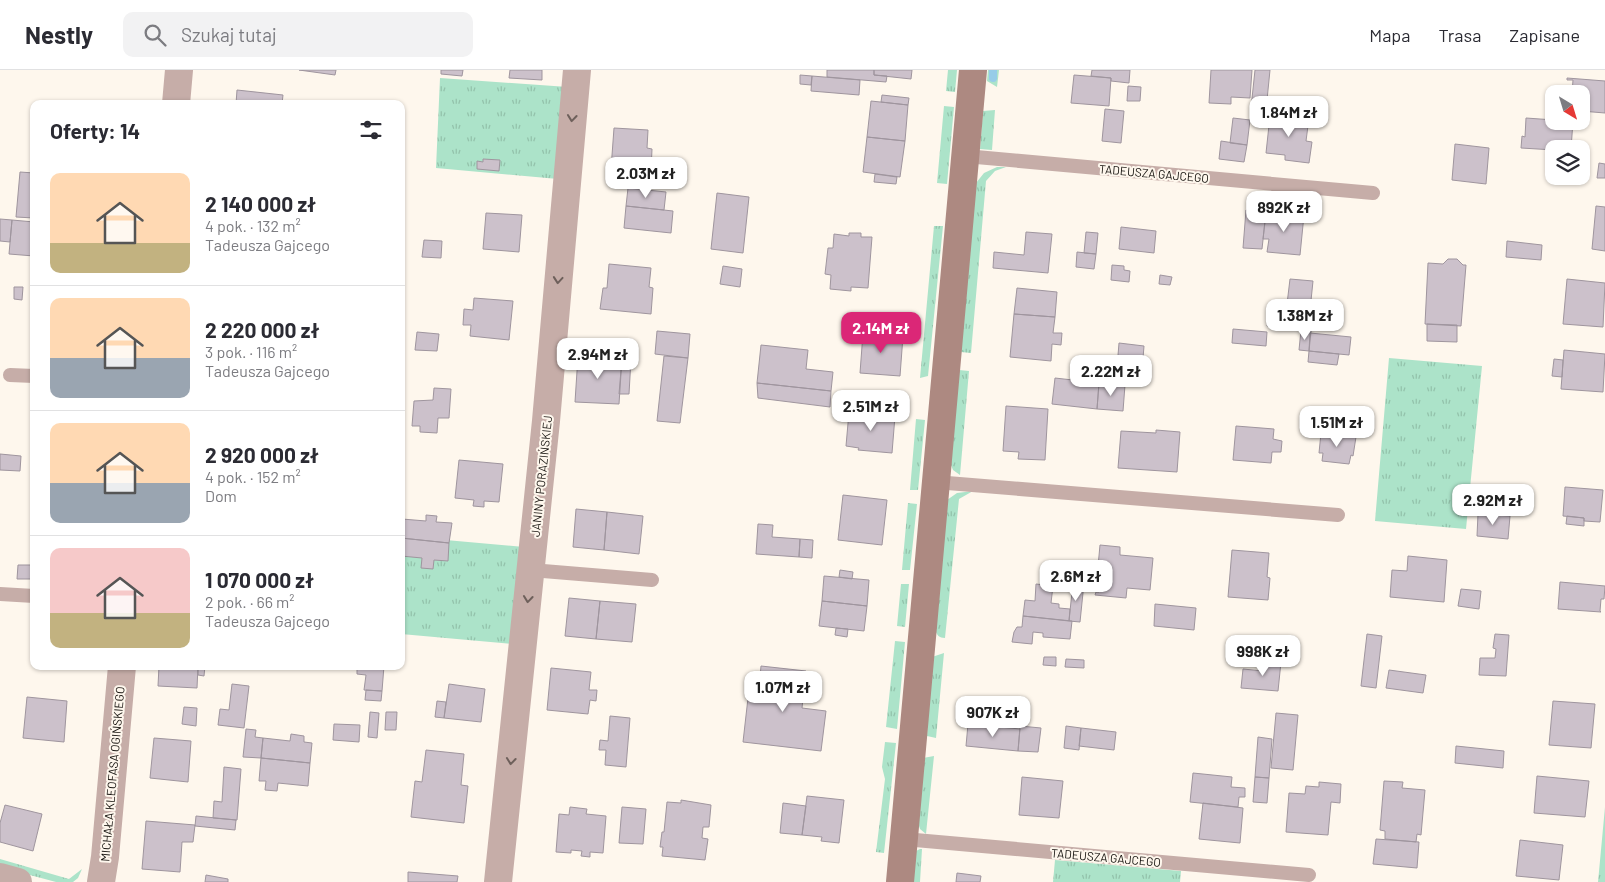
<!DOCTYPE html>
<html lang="pl">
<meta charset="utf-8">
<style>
body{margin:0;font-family:Barlow,sans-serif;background:#f2f2f3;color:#2b2b33;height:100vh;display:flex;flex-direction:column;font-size:19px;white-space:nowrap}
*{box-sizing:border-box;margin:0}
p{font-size:16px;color:#7c7c81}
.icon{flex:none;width:28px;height:28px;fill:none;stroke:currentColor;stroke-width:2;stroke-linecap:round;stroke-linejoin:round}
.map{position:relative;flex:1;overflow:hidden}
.details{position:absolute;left:30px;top:30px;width:375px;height:570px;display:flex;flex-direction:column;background:#fff;border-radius:10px;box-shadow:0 1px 4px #0004}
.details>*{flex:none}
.needle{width:32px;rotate:142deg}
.tools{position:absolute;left:1545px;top:15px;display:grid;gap:10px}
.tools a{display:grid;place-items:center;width:45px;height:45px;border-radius:10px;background:#fff;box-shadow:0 1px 4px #0004;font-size:25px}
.price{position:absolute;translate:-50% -42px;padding:0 11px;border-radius:10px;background:#fff;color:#222;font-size:16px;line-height:32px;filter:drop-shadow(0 1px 2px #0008)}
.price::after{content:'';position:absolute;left:50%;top:30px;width:15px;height:11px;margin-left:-8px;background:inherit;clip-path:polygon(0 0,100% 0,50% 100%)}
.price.current{background:#db2777;color:#fff}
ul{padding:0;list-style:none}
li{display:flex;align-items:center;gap:15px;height:125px;padding:0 20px}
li+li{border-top:1px solid #e1e1e2}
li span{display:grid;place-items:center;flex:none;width:140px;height:100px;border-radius:10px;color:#555}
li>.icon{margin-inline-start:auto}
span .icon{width:60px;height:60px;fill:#fffc;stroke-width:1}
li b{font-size:21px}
h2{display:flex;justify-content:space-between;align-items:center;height:60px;padding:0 20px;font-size:21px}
header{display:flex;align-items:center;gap:30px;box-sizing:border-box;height:70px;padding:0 25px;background:#fff;border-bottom:1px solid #e1e1e2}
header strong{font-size:24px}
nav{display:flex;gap:28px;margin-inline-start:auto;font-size:18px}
.search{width:350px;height:45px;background:#f2f2f3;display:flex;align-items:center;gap:12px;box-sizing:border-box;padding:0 18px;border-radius:10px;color:#7c7c81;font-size:19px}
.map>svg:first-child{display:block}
</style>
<header>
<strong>Nestly</strong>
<div class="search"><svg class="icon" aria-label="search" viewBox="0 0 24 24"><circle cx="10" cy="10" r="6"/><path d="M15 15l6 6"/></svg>Szukaj tutaj</div>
<nav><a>Mapa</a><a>Trasa</a><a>Zapisane</a></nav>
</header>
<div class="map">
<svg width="1605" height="812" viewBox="0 0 1605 812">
<defs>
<pattern id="grass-tufts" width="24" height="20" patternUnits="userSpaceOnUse" patternTransform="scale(1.25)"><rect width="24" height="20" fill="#ace3c9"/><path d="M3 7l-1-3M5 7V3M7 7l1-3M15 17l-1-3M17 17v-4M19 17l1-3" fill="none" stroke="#93c2ab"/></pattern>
</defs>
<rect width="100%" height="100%" fill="#fef7ed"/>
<!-- grass -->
<path fill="url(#grass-tufts)" d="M948 0H957L955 22 946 21Z
M988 0H999L997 17 987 11Z
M440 8 568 17 558 109 436 98Z
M944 36 954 37 947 114 937 113Z
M995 40 992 80 980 79 983 41Z
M997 97H1006L995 101 986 111 971 283 961 282 976 113 984 103Z
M934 156H943L928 306 920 308Z
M1389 288 1482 296 1466 459 1375 451Z
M959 300 969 301 960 405 953 400 951 395Z
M916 349 925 350 918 420H910Z
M973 421 959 429 945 568C939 568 937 565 935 560L947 430 957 423Z
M908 433 917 434 910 500H902Z
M401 466 524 477 513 574 401 564Z
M901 514H909L905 557 897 556Z
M895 571 905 572 897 659 886 657Z
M944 583 936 668 927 666 932 587Z
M885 672 896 673 884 783 876 782 885 709 882 697Z
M934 686 926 764 920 759 918 753 923 688Z
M1605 737V812H1598Z
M920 779H922L920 812H912L916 781Z
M0 789 69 809 82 799 78 808 73 812H56L0 797Z
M1055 790 1181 801 1180 812H1053Z"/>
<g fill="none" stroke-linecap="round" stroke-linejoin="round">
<!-- stream -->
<path stroke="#97cce8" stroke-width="8" d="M993 8V0"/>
</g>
<!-- building -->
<path fill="#ccc1cb" stroke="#9f959e" d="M299 0H336L335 5Z
M441 0H463L462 6 441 4Z
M510 0H542V10L509 8Z
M827 0H874V5L887 6 886 12 827 7Z
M874 0H912L911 9 874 5Z
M1092 0H1130L1129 13 1111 11V8L1091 6Z
M1211 0H1252L1250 28 1231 27V34L1209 33Z
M1255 0H1270L1266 40 1251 38Z
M800 5 812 6 811 15 800 14Z
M1074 5 1111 8 1109 36 1071 33Z
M812 6 860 10 859 25 811 21Z
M1567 8 1605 11V43L1581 41V24H1572L1573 10H1567Z
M1128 16 1141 17 1140 31H1127Z
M237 20 283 25 282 34H236Z
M882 25 909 28 908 35 881 32Z
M871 31 908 35 905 71 867 67Z
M1105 39 1124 41 1121 73 1102 71Z
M1270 46 1309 48 1306 71 1312 72 1309 93 1285 90V85L1266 83Z
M1233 48 1250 50 1247 75 1230 73Z
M1526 48 1554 50V51H1573L1571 79 1554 80 1521 78 1522 66 1525 67Z
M614 58 648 60 647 78 652 79 651 102 611 99Z
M867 67 905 71 900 107 863 102Z
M1221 71 1247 75 1244 92 1219 89Z
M1455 74 1489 78 1486 114 1452 110Z
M483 89 500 90 499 101 477 99V91L483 92Z
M1599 93 1605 94V108H1597Z
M623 100 647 101V114L622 112Z
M20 102 34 103V148L16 147Z
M875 104 897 107 896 114 874 112Z
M628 118 666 122 664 140 626 136Z
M717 123 749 127 743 183 711 179Z
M626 136 673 141 671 163 624 158Z
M1596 136 1605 137V181L1592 179Z
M1246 140 1266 142 1262 179 1243 178Z
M1266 142 1304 145 1300 185 1267 182 1269 169H1263Z
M486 143 522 145 519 182 483 179Z
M0 149 12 150 10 172 0 171Z
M12 150 34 152V186L9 184Z
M1121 157 1156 161 1154 183 1119 179Z
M1026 162 1052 164 1048 203 993 198 994 182 1024 185Z
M1086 162 1098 163 1096 184 1084 183Z
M849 163H861V167H872L868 218 851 217V221L830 219 831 205 825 204 828 178H833L834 164 849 166Z
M424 170 442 171 441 188 422 187Z
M1507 171 1542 175 1541 190 1506 187Z
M1077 182 1096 184 1094 199 1076 197Z
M1448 189H1457L1463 195H1466L1461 256 1425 254 1428 193 1443 194Z
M609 194 651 198 649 217 653 218 651 244 600 239 603 218H607Z
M1112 195 1124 196V200L1130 201 1129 212 1111 210Z
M723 196 742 199 740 217 720 214Z
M1160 205 1172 207 1170 215 1159 214Z
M1290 209 1313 211 1308 260 1267 256 1270 232 1287 234Z
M1567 209 1605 213 1603 257 1563 254Z
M14 217H23L22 230 14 229Z
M1017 218 1057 222 1055 247 1014 244Z
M474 228 513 231 509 270 470 266 471 255H463L464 239 473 240Z
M1014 244 1055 247 1053 263H1062L1061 275 1052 274 1051 291 1010 287Z
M1427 254 1457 255V272L1427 271Z
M1233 259 1267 262 1266 276 1232 273Z
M1301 260 1311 261 1309 281 1299 280Z
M657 261 690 264 688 288 655 284Z
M417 262 439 264 437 281 415 280Z
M863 263 903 266 900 306 860 303Z
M1310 263 1351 267 1349 285 1309 281Z
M1119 273 1144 276 1141 313 1116 310Z
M761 275 808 280 806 299 833 302 831 321 757 313Z
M1564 280 1605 284 1603 322 1561 319Z
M1309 281 1339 284 1337 295 1308 292Z
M578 286 622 288 619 334 575 332Z
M664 286 688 288 680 353 657 351Z
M622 288 631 289 629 324H619Z
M1554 289 1563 290 1562 307 1552 306Z
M1079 293 1117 296 1115 314 1077 311Z
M1055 308 1099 313 1097 339 1052 334Z
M757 313 831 321 830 337 758 328Z
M1099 313 1125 315 1123 341 1097 339Z
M434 318 451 319 449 348H438L437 363 420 362V356H412L414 331 433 330Z
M1006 336 1048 339 1045 390 1018 389 1019 382 1003 381Z
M849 342 895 346 892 383 858 380 859 378 846 376Z
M1236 356 1274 359 1273 369 1282 371 1281 382H1272L1271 393 1233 390Z
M1156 360 1180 362 1177 402 1118 398 1121 361 1156 363Z
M1321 363 1356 367 1353 386 1351 385 1349 394 1322 391 1323 383H1319Z
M0 384 21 386 20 401 0 400Z
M459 390 503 394 499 432 484 431V437L473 436 474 430 455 428Z
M1565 417 1603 420 1600 452 1584 451V448L1563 446Z
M843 425 887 430 882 475 838 470Z
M576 439 607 442 604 480 573 477Z
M607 442 643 446 639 484 604 480Z
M1478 444 1510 446 1508 469 1477 466Z
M426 445 437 446 436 452 452 453 449 473 401 468 402 449 426 451Z
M1567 446 1584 448V456L1566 454Z
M758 454 773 455 772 467 800 469 799 487 756 484Z
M401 468 449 473 448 491 434 490 433 499 421 498 422 488 401 486Z
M800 469 813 470 812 488 799 487Z
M1100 475 1120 477V485L1153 488 1150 520 1127 518 1126 528 1095 525 1096 522H1099L1100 507H1097Z
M1232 480 1269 483 1267 507 1270 508 1268 530 1228 527Z
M1408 486 1447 490 1444 532 1390 527 1392 500 1407 501Z
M18 495H34V509H17Z
M840 500 853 502 852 509 839 507Z
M824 506 869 510 867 536 822 531Z
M1073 512 1084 513 1080 552 1069 551Z
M1560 512 1605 516 1604 529H1601L1600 541 1601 542 1558 539Z
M1036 514 1053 516 1051 533 1059 534V538L1070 539 1069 551 1023 546 1025 530 1035 531Z
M1461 519 1481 521 1479 539 1458 536Z
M569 528 600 531 596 569 565 566Z
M600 531 636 534 632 572 596 569Z
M822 531 867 536 864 561 819 556Z
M1155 534 1196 538 1194 560 1154 556Z
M1023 546 1072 551 1070 569 1043 567V563L1033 562 1032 574 1012 572 1014 562 1017 557H1022Z
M836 558 848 559 847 567 835 565Z
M1367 564 1382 566 1376 618 1361 616Z
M1495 564 1509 565 1506 606 1479 605 1480 588H1495L1496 579 1493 578Z
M1044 587H1056V596L1043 595Z
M1066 589 1084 590V598L1065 597Z
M1264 591 1281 592 1278 621 1241 618 1243 599 1263 601Z
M159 596H198L197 618 158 616Z
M198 596H205L204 606 198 605Z
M357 596H384L382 621 364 620 366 605 357 604Z
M761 596 806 601 802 638 826 641 821 681 743 672 748 628 758 629Z
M551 598 591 602 589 620H597L596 631 590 630 588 644 547 640Z
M1389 600 1426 605 1423 623 1386 618Z
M232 614 249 616 244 658 218 655 220 639 229 640Z
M449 614 485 619 481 652 444 648Z
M366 620 382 621 381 631 365 630Z
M27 627 67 631 64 672 23 668Z
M437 631 446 632 444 648 435 647Z
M1553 631 1595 634 1591 678 1549 675Z
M184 637 197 638 196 656 182 654Z
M370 642 379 643 377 668 368 667Z
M386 642H397L396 660H385Z
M1276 643 1298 645 1293 700 1271 698Z
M610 646 630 648 626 697 605 695 606 680H599L600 670 608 671Z
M334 654 360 655 359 672 333 670Z
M968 654 1020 659 1018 681 966 676Z
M1020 656 1041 658 1038 682 1018 681Z
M1066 656 1081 658 1079 680 1064 678Z
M1081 658 1116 662 1114 680 1079 676Z
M246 659 256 660 255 667 263 668 261 688 243 687Z
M291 664 304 666V672L312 673 310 693 261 688 263 668 290 671Z
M1258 667 1272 669 1269 708 1255 707Z
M154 668 191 671 188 712 150 708Z
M1456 676 1504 681 1503 698 1455 693Z
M426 680 464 684 461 715 468 716 464 753 411 747 415 711 422 712Z
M261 688 310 693 308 716 278 713 277 721 265 720 266 711H259Z
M224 697 241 699 237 750 213 748 214 731 222 732Z
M1193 703 1232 707 1231 717 1245 718V727H1239L1238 737 1190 732Z
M1537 706 1589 711 1585 747 1534 743Z
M1022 707 1063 711 1059 748 1019 745Z
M1255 707 1269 708 1267 733 1253 732Z
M1384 711 1403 712 1402 718 1425 720 1421 765 1417 764 1416 772 1385 769V761L1380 760Z
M1319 712 1341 714 1340 733 1331 732 1328 765 1286 762 1289 723 1305 724 1306 716 1319 717Z
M807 726 844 730 839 773 821 771 822 767 802 765Z
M681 730 711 735 709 757H703L702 768 708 769 705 790 662 786 663 777H660L662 762H664L667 732 681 733Z
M783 733 806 736 802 765 780 763Z
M1203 733 1243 738 1240 773 1199 769Z
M5 735 42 744 33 781 0 772V753Z
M570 737 587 739 586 744 606 746 603 783 590 782V787L581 786 582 781 571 780V783L556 782 559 744 569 745Z
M622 737 646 739 643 774 619 773Z
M196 746 236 750 235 760 195 756Z
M146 751 195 755 193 772H182L180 802 142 799Z
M1376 769 1419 772 1417 798 1373 794Z
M1520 770 1563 775 1559 810 1516 806Z
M408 802 458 806 457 812H408Z
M957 803 981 806 980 812H956Z
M206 805 228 809V812H205Z"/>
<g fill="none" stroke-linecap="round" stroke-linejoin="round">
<!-- lane -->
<path stroke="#c6ada8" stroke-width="14" d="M965 86 1373 123
M10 305 34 306
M935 412 1338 445
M531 500 652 510
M0 524 34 526
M904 769 1309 805"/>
<!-- street -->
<path stroke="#c6ada8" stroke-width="28" d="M176 34 179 0
M0 807 18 812
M101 812 105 787 122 596
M498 812 546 351 577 0"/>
<!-- secondary -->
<path stroke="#ad8981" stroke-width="28" d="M900 812 973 0"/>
</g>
<!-- one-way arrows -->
<defs><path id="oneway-chevron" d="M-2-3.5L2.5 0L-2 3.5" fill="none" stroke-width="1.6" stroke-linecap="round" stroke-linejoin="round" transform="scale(1.25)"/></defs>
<g stroke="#6e605b">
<use href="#oneway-chevron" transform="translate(572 48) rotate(96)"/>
<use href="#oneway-chevron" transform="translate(558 210) rotate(95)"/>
<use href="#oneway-chevron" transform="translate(528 529) rotate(96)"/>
<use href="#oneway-chevron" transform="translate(511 691) rotate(96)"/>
</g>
<g text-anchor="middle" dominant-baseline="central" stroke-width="4" stroke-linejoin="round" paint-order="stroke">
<!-- street labels -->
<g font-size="12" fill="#15120e" stroke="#fef7ed">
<text transform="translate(1154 103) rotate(5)">TADEUSZA GAJCEGO</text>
<text transform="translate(541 406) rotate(-84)">JANINY PORAZIŃSKIEJ</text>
<text transform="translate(112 704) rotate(-85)">MICHAŁA KLEOFASA OGIŃSKIEGO</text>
<text transform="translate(1106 787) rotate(5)">TADEUSZA GAJCEGO</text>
</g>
</g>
</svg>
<div class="tools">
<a><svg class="needle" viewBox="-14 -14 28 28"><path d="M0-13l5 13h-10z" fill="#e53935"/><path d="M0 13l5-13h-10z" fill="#7c7c81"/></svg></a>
<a><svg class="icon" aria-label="layers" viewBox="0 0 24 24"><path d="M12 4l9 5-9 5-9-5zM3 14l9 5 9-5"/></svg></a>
</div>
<b class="price" style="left:1289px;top:68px">1.84M zł</b>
<b class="price" style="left:646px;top:129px">2.03M zł</b>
<b class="price" style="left:1284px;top:163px">892K zł</b>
<b class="price" style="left:1305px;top:271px">1.38M zł</b>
<b class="price current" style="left:881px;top:284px">2.14M zł</b>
<b class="price" style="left:598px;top:310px">2.94M zł</b>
<b class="price" style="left:1111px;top:327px">2.22M zł</b>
<b class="price" style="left:871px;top:362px">2.51M zł</b>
<b class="price" style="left:1337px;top:378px">1.51M zł</b>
<b class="price" style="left:1493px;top:456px">2.92M zł</b>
<b class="price" style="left:1076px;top:532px">2.6M zł</b>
<b class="price" style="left:1263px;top:607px">998K zł</b>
<b class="price" style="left:783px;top:643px">1.07M zł</b>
<b class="price" style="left:993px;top:668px">907K zł</b>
<section class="details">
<h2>Oferty: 14<svg class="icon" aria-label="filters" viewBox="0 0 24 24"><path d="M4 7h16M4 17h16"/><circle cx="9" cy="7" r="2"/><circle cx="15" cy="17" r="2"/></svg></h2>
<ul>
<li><span style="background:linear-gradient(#ffd9b3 70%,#c2b280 0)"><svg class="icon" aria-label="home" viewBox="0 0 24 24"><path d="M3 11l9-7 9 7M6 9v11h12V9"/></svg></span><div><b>2 140 000 zł</b><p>4 pok. · 132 m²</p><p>Tadeusza Gajcego</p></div></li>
<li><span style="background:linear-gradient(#ffd9b3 60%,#9aa5b1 0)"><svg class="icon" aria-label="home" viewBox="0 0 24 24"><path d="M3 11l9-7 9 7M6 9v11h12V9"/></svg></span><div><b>2 220 000 zł</b><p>3 pok. · 116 m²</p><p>Tadeusza Gajcego</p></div></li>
<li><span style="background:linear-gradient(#ffd9b3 60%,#9aa5b1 0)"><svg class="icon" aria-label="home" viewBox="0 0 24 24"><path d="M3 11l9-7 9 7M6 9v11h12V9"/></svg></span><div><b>2 920 000 zł</b><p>4 pok. · 152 m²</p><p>Dom</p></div></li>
<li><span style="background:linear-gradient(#f6c9c9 65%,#c2b280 0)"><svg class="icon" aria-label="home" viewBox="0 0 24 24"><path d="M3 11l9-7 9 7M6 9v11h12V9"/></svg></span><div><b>1 070 000 zł</b><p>2 pok. · 66 m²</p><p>Tadeusza Gajcego</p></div></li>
</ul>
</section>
</div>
